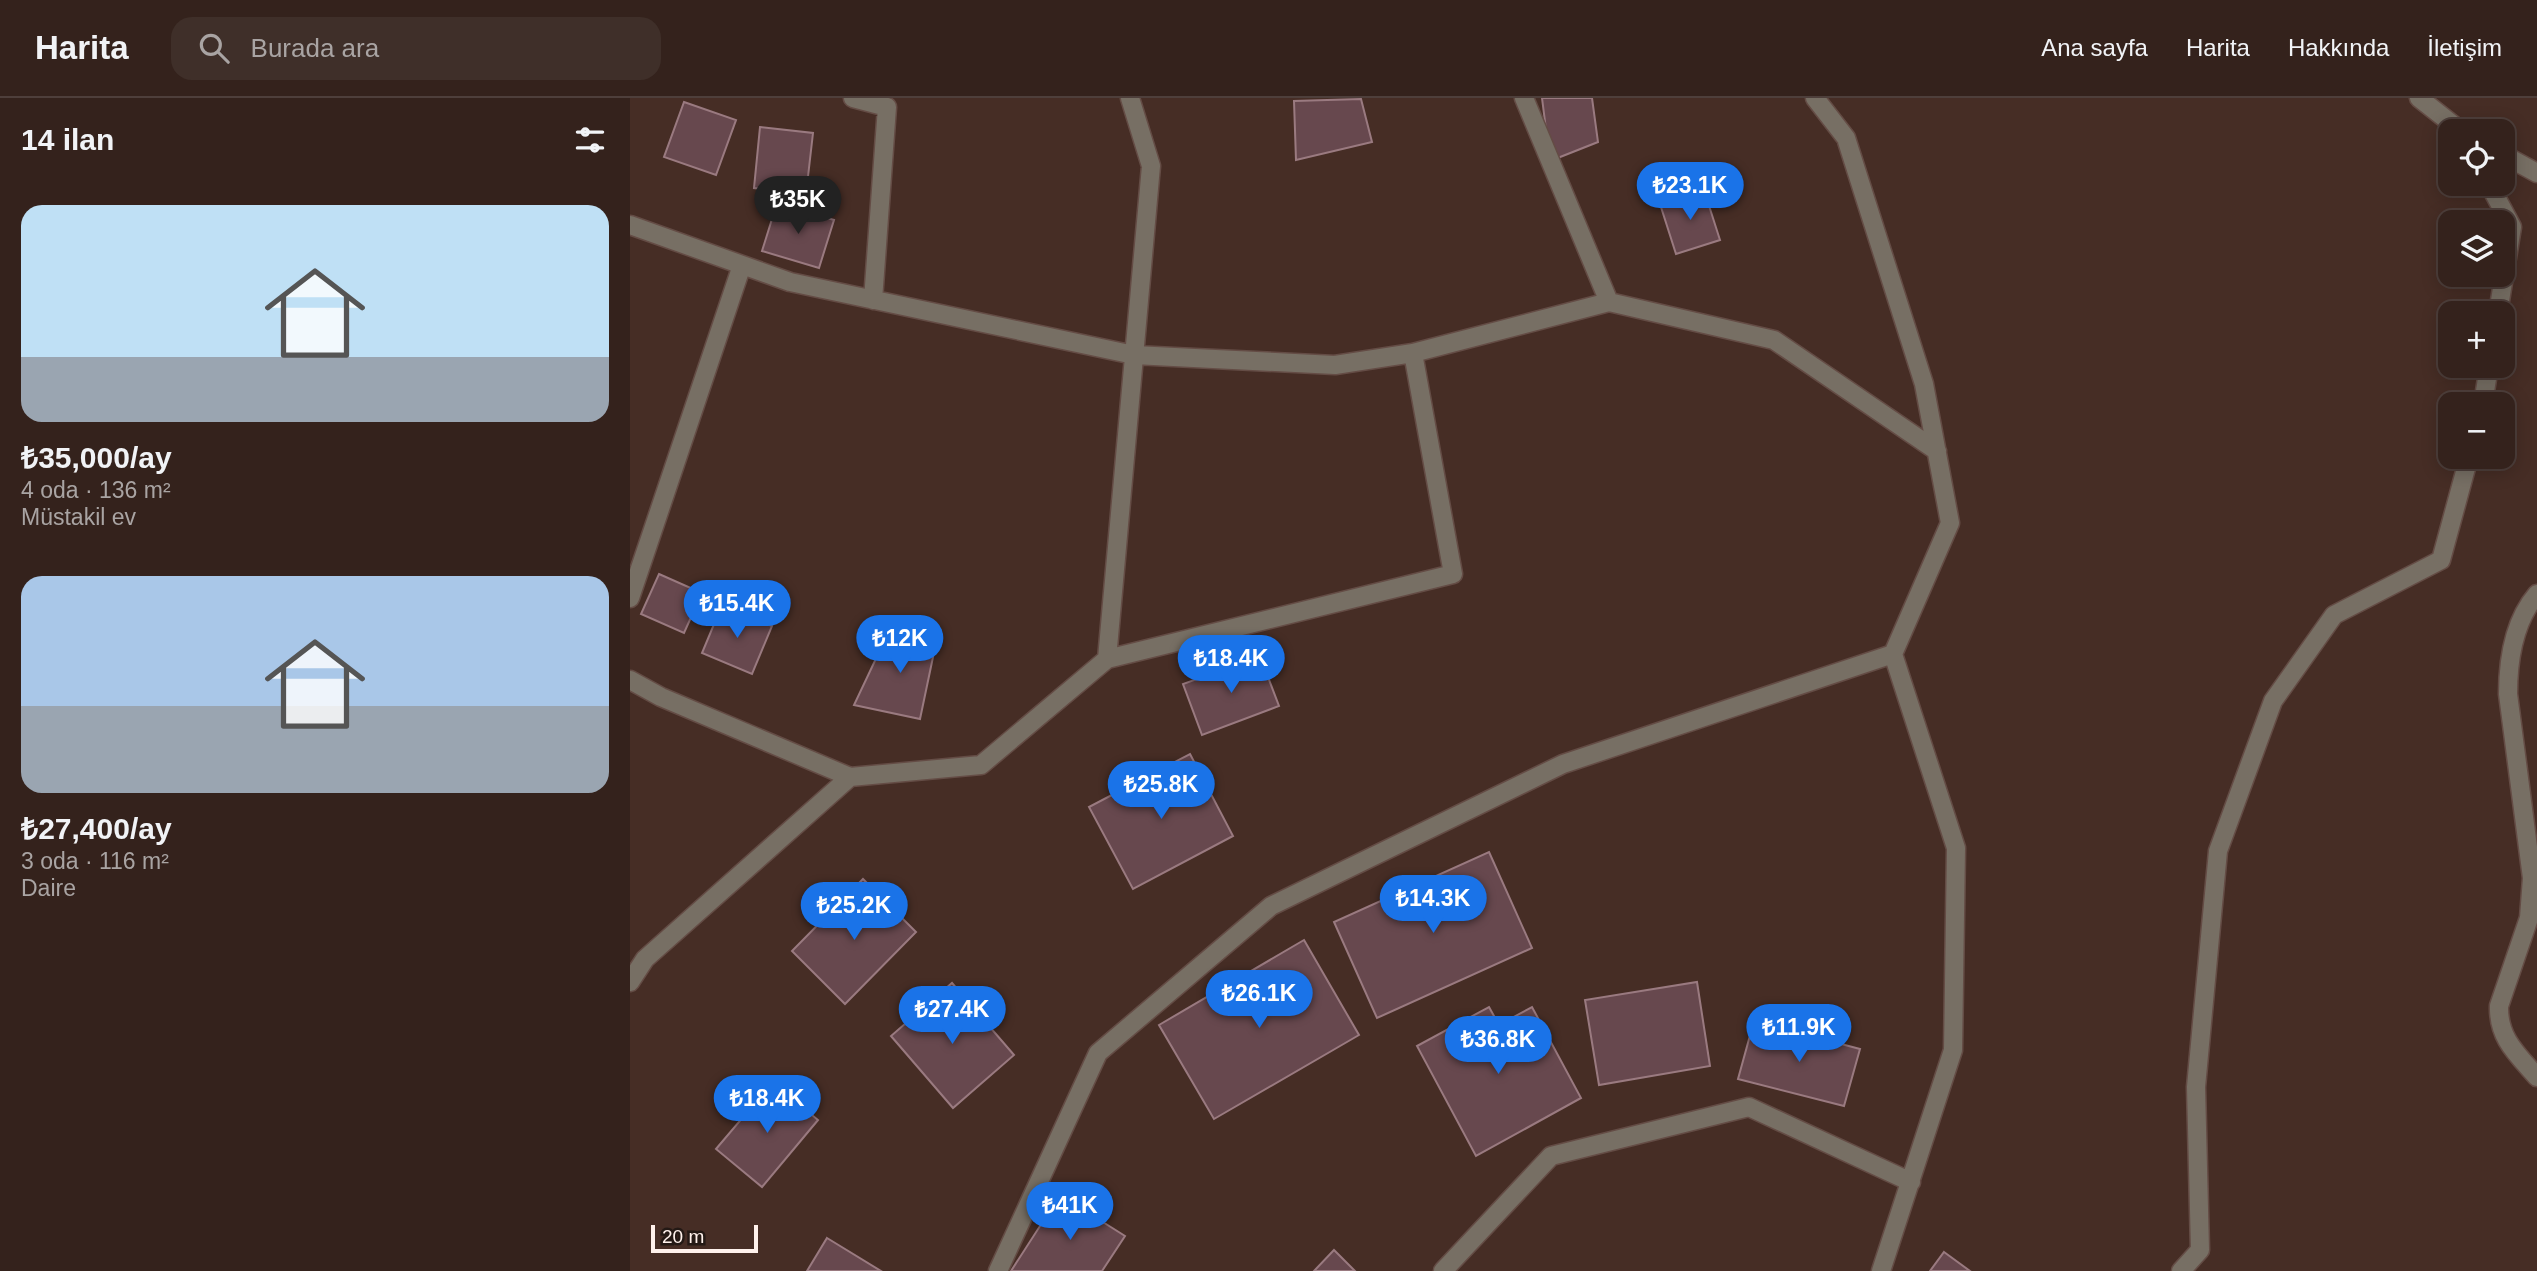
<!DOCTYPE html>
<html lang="tr">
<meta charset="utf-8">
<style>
body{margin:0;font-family:Arial,sans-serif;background:#3f2f29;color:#f1f3f6;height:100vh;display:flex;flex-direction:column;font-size:26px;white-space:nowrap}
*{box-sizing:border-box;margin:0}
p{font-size:23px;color:#a9a4a3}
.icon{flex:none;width:38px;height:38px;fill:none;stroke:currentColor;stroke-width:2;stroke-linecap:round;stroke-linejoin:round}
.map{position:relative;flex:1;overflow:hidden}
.sheet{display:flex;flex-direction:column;background:#34221c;width:630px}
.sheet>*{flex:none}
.controls{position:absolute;left:1808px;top:21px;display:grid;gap:14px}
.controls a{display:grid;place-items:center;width:77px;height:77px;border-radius:14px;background:#34221c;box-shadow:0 4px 18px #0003,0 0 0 2px #4e3f3b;font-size:35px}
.scale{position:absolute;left:21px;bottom:18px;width:107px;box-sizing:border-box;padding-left:7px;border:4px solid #fff1ec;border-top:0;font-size:19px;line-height:24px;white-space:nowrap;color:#fff1ec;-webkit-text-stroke:5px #241915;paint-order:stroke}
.price{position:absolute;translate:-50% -60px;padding:0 16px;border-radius:24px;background:#1a73e8;color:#fff;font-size:23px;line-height:46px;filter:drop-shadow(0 2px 4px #0008)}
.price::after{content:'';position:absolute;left:50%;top:42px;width:21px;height:16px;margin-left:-10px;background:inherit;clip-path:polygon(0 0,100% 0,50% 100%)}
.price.on{background:#222;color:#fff}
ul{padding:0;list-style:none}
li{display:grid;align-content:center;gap:14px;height:371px;padding:0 21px}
li span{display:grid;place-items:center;height:217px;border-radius:21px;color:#555}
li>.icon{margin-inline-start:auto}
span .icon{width:126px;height:126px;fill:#fffc;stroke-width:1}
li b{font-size:30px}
h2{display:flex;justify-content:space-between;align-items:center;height:84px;padding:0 21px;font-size:30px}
header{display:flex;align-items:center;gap:42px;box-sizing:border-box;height:98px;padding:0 35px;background:#34221c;border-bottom:2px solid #4e3f3b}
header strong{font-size:33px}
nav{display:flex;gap:38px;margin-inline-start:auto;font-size:24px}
.search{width:490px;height:63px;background:#3f2f29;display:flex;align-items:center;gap:18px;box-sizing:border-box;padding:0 24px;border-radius:21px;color:#a9a4a3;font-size:26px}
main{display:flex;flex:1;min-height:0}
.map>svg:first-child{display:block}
</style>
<header>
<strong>Harita</strong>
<div class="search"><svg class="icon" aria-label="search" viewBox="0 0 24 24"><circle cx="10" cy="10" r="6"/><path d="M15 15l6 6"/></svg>Burada ara</div>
<nav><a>Ana sayfa</a><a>Harita</a><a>Hakkında</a><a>İletişim</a></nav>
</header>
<main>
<section class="sheet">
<h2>14 ilan<svg class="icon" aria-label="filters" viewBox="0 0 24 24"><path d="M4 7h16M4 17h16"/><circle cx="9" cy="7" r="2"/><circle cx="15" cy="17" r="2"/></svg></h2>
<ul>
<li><span style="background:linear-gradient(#bfe0f5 70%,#9aa5b1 0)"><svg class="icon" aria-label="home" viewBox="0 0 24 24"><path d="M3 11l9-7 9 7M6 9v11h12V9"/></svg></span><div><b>₺35,000/ay</b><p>4 oda · 136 m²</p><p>Müstakil ev</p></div></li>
<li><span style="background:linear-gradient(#a9c7e8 60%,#9aa5b1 0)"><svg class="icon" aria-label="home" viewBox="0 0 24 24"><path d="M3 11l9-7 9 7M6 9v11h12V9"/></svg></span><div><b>₺27,400/ay</b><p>3 oda · 116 m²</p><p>Daire</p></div></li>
</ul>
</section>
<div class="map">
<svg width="1907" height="1173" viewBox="0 0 1907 1173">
<rect width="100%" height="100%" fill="#462d25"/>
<!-- building -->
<path fill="#67484e" stroke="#9a7a80" stroke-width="2" d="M912 0H962L968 44 920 63Z
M731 1 742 44 666 62 664 3Z
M54 4 106 22 86 77 34 59Z
M130 29 183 35 176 96 124 90Z
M1074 92 1090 142 1046 156 1030 106Z
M147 105 204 122 189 170 132 153Z
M29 476 72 495 54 535 11 516Z
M92 507 142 528 122 576 72 555Z
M260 531 307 540 290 621 224 607Z
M630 558 649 608 572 637 553 586Z
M560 656 603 738 503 791 459 709Z
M859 754 902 850 747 920 704 824Z
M233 781 286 834 215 906 162 853Z
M674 842 729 937 584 1021 529 927Z
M1067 884 1080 968 969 987 955 902Z
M322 885 384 957 323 1010 261 938Z
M859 909 869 927 902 909 951 1000 846 1058 787 948Z
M1124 923 1230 951 1214 1008 1108 981Z
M143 984 188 1022 132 1089 86 1051Z
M430 1097 495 1138 472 1173H381Z
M197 1140 251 1173H177Z
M704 1152 725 1173H684Z
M1314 1154 1340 1173H1300Z"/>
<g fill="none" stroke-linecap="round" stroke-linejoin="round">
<!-- minor casing -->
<g stroke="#644c45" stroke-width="21">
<path id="minor" d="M223 0 257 9 243 202
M894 0 979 204
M1185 0 1216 40 1294 286 1320 425 1263 556 1326 750 1323 952 1251 1173
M1789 0 1831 33
M1872 56 1907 75
M1859 86 1882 129 1868 215
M0 127 160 184 504 257 705 267 783 255 979 204 1144 242 1307 353
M1853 306 1859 268
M1907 496C1884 523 1878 562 1878 596L1902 780 1899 820 1869 908C1868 940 1887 956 1907 979
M0 500 112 167
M477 561 521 68 500 0
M0 582 31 599 220 679
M0 884 15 861 220 679 351 667 477 561 823 476 783 255
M368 1173 468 955 641 808 933 666 1263 556
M813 1173 921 1058 1119 1009 1281 1084
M1551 1173 1570 1152 1566 989 1588 753 1643 603 1704 517 1811 462 1839 359"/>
</g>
<!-- minor -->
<use href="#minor" stroke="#776f64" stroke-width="18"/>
</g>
</svg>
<div class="controls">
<a><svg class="icon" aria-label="locate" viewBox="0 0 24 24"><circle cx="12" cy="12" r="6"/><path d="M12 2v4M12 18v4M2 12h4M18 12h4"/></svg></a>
<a><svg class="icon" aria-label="layers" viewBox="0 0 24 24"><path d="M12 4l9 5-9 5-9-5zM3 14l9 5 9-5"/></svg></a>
<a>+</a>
<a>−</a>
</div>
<div class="scale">20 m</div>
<b class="price" style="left:1060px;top:124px">₺23.1K</b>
<b class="price on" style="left:168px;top:138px">₺35K</b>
<b class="price" style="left:107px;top:542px">₺15.4K</b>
<b class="price" style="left:270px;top:577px">₺12K</b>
<b class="price" style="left:601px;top:597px">₺18.4K</b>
<b class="price" style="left:531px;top:723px">₺25.8K</b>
<b class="price" style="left:803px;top:837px">₺14.3K</b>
<b class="price" style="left:224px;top:844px">₺25.2K</b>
<b class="price" style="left:629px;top:932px">₺26.1K</b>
<b class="price" style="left:322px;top:948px">₺27.4K</b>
<b class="price" style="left:1169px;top:966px">₺11.9K</b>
<b class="price" style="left:868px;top:978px">₺36.8K</b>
<b class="price" style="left:137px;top:1037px">₺18.4K</b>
<b class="price" style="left:440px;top:1144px">₺41K</b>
</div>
</main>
